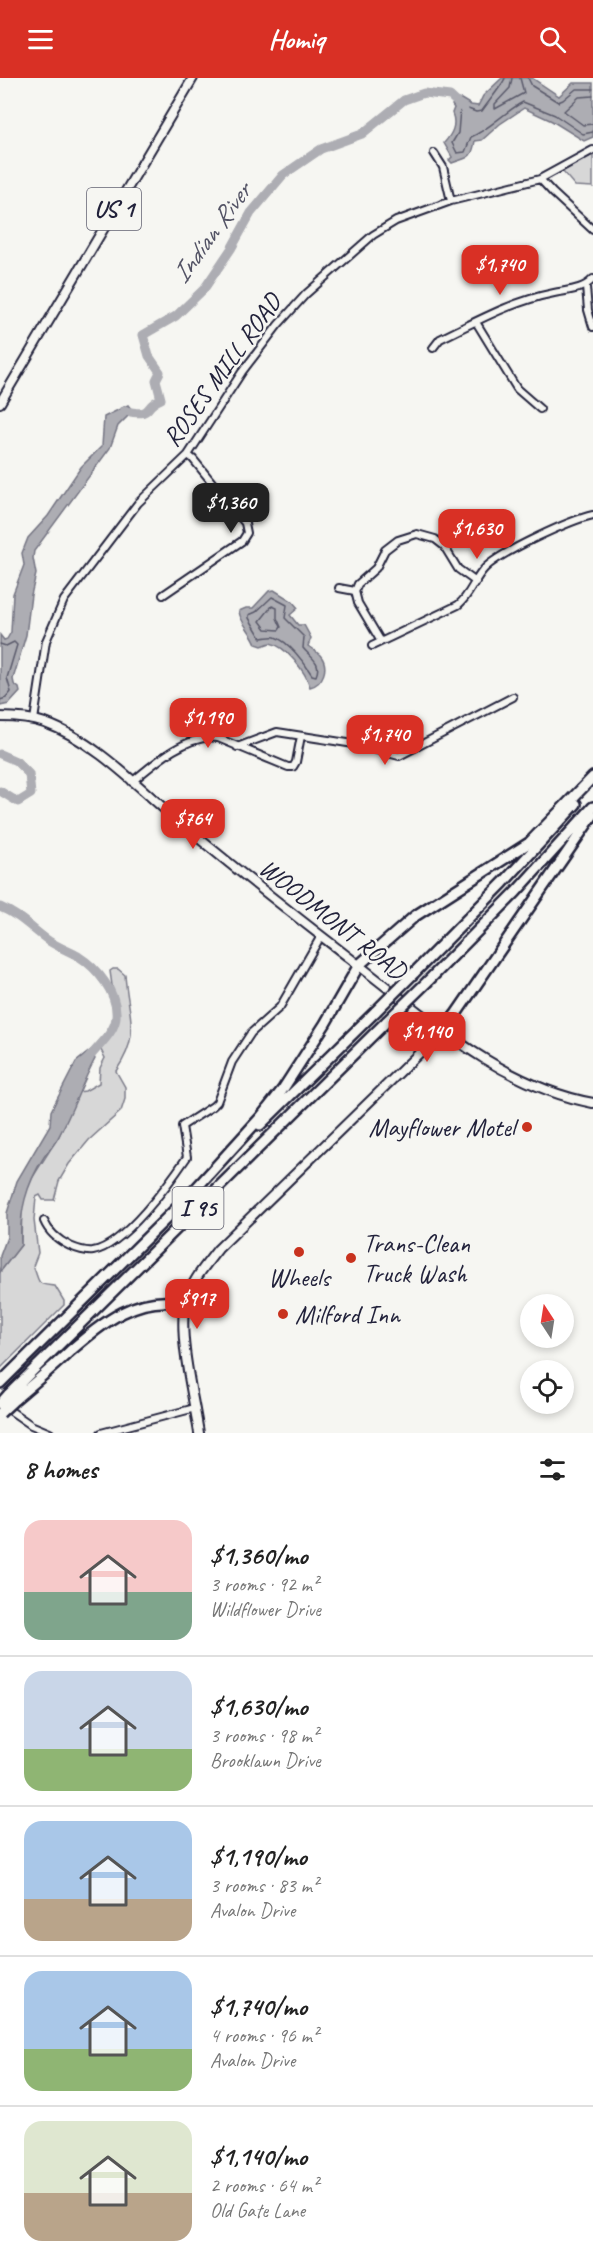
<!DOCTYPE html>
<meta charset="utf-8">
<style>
body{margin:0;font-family:Caveat,sans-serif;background:#f2f2f2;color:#222;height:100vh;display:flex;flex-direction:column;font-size:22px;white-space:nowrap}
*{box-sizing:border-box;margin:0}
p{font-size:20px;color:#767676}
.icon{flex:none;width:33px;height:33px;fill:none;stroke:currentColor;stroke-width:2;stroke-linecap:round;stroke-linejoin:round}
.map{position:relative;height:1355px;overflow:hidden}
.drawer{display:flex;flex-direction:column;background:#fff;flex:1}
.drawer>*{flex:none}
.needle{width:39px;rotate:348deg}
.buttons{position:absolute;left:520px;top:1216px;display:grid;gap:12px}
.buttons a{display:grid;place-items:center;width:54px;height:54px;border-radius:50%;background:#fff;box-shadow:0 3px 9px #0003;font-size:30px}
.price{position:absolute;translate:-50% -51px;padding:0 14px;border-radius:12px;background:#d93025;color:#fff;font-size:20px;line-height:39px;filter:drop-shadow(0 2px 3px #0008)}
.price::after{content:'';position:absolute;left:50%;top:36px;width:18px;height:14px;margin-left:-9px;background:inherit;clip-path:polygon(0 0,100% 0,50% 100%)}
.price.current{background:#222;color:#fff}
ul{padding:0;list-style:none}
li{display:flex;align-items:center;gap:18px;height:150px;padding:0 24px}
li+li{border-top:2px solid #e0e0e0}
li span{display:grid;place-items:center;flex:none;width:168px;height:120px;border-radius:18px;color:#555}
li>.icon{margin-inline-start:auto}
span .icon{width:72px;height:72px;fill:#fffc;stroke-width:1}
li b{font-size:26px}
h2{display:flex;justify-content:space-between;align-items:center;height:72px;padding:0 24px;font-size:26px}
header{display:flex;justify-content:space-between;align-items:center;height:78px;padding:0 24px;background:#d93025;color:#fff;font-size:27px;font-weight:700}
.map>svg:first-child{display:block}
</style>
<header><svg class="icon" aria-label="menu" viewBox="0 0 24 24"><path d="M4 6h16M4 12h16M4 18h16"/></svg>Homiq<svg class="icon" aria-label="search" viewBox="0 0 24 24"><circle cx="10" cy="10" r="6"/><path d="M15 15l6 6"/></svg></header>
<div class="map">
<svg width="593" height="1355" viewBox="0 0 593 1355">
<rect width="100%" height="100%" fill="#f6f6f2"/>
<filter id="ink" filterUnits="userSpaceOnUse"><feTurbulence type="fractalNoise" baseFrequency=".0167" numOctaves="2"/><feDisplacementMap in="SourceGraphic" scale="12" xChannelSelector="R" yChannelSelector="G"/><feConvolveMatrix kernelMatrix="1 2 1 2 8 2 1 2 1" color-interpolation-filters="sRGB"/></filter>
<g filter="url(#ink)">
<!-- green -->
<path fill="#d7d7d7" stroke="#7c7c89" stroke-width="1.5" d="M593 76V109L575 108 563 94 565 90Z
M113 891H118L125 897C128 939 142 955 116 993L125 1009V1021L121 1033 89 1062 69 1086 59 1103 54 1122H43L40 1117 36 1119 34 1142 38 1175 33 1188C41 1205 34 1206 55 1208L64 1223V1227L0 1291V1194L21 1167 22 1126 29 1105 59 1058 78 1014 85 1013 99 1005 100 990 105 980 98 966 117 943 110 893Z"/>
<!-- water -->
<path fill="#adadb3" stroke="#757583" stroke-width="1.5" d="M502 0H532L559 18 573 5H593V59L584 63 552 43 524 30 500 46 482 62 475 63C472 82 467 79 452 85L449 82 452 79 444 65C452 56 457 47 452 35L454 30 452 27 461 21 471 27 478 28 483 18Z
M128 327 132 332 131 335 118 348 110 370 34 473 33 480 36 496 31 517 26 557 13 601 14 606 19 610 20 614 9 626 0 628V557L4 562 7 561 11 554 13 516 24 487 22 475 28 460 48 438 81 389 102 368 104 339Z
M274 512 292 523 298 530 290 537 298 547H304L311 560 308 568C312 571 317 574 320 577 330 589 323 606 310 609 306 594 286 568 270 565L262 568 256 566C252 554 240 545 239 533L246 530H253L269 513Z
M91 972 95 981C82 1005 73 1032 60 1056 56 1065 49 1072 44 1079 26 1107 19 1134 21 1167L0 1194V1178L7 1159V1135L17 1103 50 1047 51 1033 76 984Z"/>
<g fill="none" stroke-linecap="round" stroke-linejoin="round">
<!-- shore -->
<path stroke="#5a5a6b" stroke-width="1.5" d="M505 0C504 5 486 27 482 33L476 34 463 29 460 31 458 55 452 65 457 75 465 74 471 59C490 51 504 34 523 24L555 37 583 56 593 54
M512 0 510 10 495 26V31L524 15 520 0
M528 0 532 8 558 24 563 22 576 11H593
M593 18 579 19 564 33 583 47 593 46
M272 519 287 527 285 540 304 559 303 570C311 580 322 584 316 598L312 597C305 585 288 563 275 559 270 558 266 560 261 560L249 540V537L256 534Z
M272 528 277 530V540L281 549 279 552 266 551 260 543Z
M0 566 6 568 14 564 17 567 7 600 11 614 6 620 0 622"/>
<!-- river -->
<path stroke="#adadb3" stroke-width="9" d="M122 335 125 333C156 339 141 329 161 321L156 302 160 294 149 278 143 257 176 238 204 211 231 171 251 135 283 97 321 71 362 56 404 22 424 15 450 18 464 31
M0 676 16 683 29 696 31 716 18 724 0 713
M0 829C20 837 32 851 49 863 58 869 69 873 78 878 97 890 118 915 116 939 115 956 95 970 86 984"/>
<!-- minor casing -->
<g stroke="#22223b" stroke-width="10">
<path id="minor" d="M434 75 443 89 451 123
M540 101 553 115 593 152
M586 209 588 232 593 249
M476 244 517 311 540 331
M433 270 440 261C477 243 513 223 554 215 569 212 583 212 593 201
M339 510 355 513
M163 517 242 463 247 455 245 445 193 381 188 377
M380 562 358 525 355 513 358 506 376 490 385 472 398 462 417 456 435 461 444 468 458 491 476 504
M372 568 458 527C470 518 474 501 485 490 501 474 570 442 593 437
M34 642 46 563 64 522 138 425 188 377 242 294 278 247 306 216 373 157 396 143 451 123 540 101 593 72
M237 669 277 654 354 666 399 678 513 619
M132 704C153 686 188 655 218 660L288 689H293L296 684 301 658
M44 1143C49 1155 58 1162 70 1168 77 1171 85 1174 93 1173 124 1168 170 1104 187 1079L182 1048 213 1028 217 1024 232 984 251 955 280 929 321 858
M5 1329 31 1347 50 1355
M101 1355 195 1330"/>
</g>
<!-- major casing -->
<g stroke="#22223b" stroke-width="12">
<path id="major" d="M0 325 193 0
M0 639C15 639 31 640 45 645 96 663 142 713 183 747 241 796 301 842 361 889 432 944 502 1008 593 1025
M199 1355C194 1321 178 1259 185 1226 190 1205 205 1188 218 1171L442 953"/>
</g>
<!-- highway casing -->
<g stroke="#22223b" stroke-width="14">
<path id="highway" d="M414 895 503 805 576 726
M428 903 516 814 593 729
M442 953 456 936 593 737
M260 1047 376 933
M190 1117 261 1039 283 1011 325 946 359 887 415 838 529 765 593 699
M0 1305 193 1114
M8 1317 387 943
M14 1322C33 1306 52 1290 70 1273 104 1244 138 1215 185 1226"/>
</g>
<!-- minor -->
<use href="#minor" stroke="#f6f6f2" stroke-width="6"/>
<!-- major -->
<use href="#major" stroke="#f6f6f2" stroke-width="8"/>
<!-- highway -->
<use href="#highway" stroke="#f6f6f2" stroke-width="9"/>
<!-- highway-bridge casing -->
<g stroke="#22223b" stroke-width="14" stroke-linecap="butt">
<path id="highway-bridge" d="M376 933 414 895
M387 943 428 903
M0 1326 8 1317
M0 1335 14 1322"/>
</g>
<!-- highway-bridge -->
<use href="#highway-bridge" stroke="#f6f6f2" stroke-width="9"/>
</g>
</g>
<!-- markers -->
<g fill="#c8321e" stroke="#f6f6f2" stroke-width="2">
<circle cx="527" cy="1049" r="6"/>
<circle cx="299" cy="1174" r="6"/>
<circle cx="351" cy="1180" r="6"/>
<circle cx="283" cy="1236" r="6"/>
</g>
<g text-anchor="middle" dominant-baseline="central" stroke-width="5" stroke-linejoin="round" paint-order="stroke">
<!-- shield labels -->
<g fill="#f6f6f2" stroke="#626272" stroke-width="1.5">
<rect x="87" y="110" width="54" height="42" rx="4.5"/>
<rect x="172.5" y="1109" width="51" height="42" rx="4.5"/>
</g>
<g font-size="24" font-weight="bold" fill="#22223b">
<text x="114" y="131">US 1</text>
<text x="198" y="1130">I 95</text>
</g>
<!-- street labels -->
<g font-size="26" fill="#22223b" stroke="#f6f6f2">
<text transform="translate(222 292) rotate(-54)">ROSES MILL ROAD</text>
<text transform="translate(333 841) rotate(38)">WOODMONT ROAD</text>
</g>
<!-- poi labels -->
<g font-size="26" fill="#22223b" stroke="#f6f6f2" text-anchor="start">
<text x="515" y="1049" text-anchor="end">Mayflower Motel</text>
<text x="363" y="1165">Trans-Clean<tspan x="363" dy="30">Truck Wash</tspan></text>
<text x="299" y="1199" text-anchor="middle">Wheels</text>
<text x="295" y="1236">Milford Inn</text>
</g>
<!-- water labels -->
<g font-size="27" font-style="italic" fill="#535365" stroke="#f6f6f2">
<text transform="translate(211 155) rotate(-54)">Indian River</text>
</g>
</g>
</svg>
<div class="buttons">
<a><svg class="needle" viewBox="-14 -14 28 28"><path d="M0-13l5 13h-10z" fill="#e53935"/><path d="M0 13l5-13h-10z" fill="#767676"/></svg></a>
<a><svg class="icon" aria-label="locate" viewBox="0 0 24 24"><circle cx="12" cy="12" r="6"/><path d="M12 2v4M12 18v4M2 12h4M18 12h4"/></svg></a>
</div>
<b class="price" style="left:500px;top:218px">$1,740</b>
<b class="price current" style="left:231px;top:456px">$1,360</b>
<b class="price" style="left:477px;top:482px">$1,630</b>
<b class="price" style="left:208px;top:671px">$1,190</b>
<b class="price" style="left:385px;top:688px">$1,740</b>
<b class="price" style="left:193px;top:772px">$764</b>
<b class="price" style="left:427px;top:985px">$1,140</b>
<b class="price" style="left:197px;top:1252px">$917</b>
</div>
<section class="drawer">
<h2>8 homes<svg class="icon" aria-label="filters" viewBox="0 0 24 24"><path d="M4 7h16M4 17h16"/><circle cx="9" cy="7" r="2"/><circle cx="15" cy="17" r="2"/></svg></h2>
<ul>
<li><span style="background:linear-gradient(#f6c9c9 60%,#7fa58c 0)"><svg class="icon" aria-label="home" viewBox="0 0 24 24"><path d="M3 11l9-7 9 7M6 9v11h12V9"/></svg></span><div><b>$1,360/mo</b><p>3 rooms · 92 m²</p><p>Wildflower Drive</p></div></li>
<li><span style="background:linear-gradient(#c9d6e8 65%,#8fb573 0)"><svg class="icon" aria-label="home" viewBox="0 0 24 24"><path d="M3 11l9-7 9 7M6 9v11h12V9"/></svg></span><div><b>$1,630/mo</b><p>3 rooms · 98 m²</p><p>Brooklawn Drive</p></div></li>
<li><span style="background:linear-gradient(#a9c7e8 65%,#b9a48a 0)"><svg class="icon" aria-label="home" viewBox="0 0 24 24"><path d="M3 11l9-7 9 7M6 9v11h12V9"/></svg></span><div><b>$1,190/mo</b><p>3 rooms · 83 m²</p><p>Avalon Drive</p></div></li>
<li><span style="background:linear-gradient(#a9c7e8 65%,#8fb573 0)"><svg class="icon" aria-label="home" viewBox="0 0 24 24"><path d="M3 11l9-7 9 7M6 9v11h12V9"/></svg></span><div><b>$1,740/mo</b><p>4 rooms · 96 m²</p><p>Avalon Drive</p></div></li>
<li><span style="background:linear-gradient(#dfe7d0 60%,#b9a48a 0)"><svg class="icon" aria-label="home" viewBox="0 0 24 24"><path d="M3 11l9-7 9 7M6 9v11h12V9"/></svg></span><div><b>$1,140/mo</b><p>2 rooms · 64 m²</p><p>Old Gate Lane</p></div></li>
</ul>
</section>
